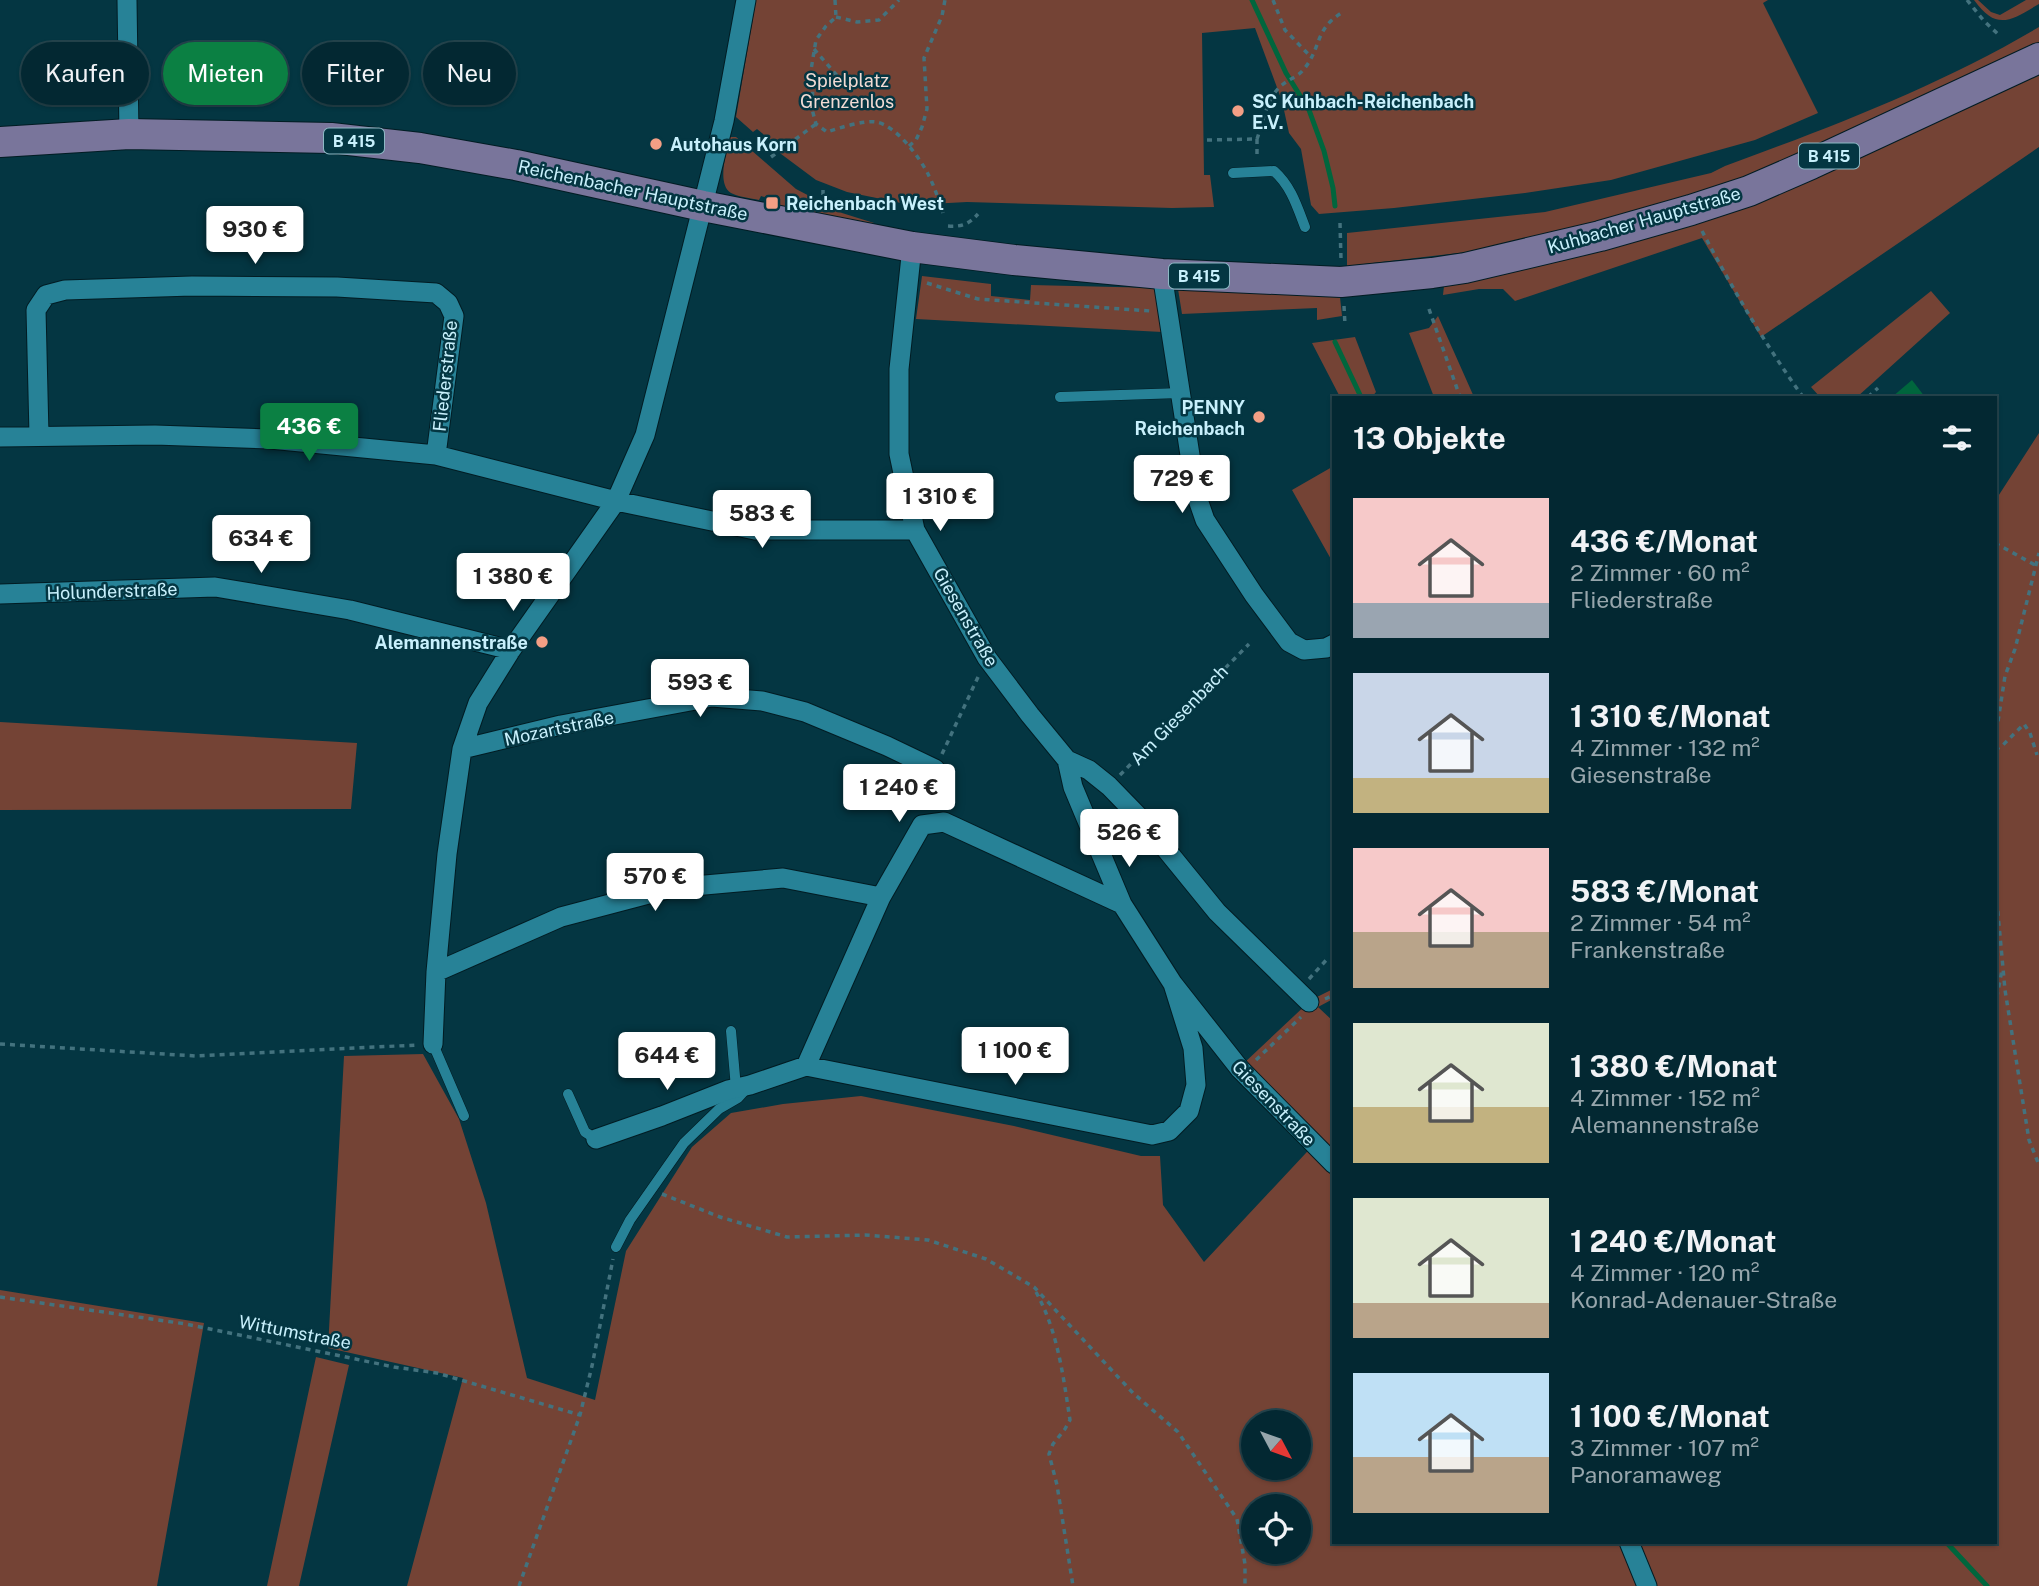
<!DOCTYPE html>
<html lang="de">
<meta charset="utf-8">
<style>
body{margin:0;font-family:"Public Sans",sans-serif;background:#11343e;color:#f1f3f6;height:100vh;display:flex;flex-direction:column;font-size:26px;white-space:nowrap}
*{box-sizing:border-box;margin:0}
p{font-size:23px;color:#97a6ac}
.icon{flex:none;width:38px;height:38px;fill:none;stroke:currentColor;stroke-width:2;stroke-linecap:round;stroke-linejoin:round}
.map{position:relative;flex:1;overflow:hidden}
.details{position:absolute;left:1332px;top:396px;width:665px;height:1148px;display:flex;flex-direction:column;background:#032832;border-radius:0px;box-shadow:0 2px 5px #0004,0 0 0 2px #24444d}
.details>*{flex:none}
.hud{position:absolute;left:21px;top:42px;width:665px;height:63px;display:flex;gap:14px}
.needle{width:46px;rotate:131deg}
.fabs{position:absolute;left:1241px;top:1410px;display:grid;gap:14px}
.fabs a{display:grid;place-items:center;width:70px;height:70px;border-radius:50%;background:#032832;box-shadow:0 2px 5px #0004,0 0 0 2px #24444d;font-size:35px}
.price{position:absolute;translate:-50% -60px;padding:0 16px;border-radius:7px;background:#fff;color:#222;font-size:23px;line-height:46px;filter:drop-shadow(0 2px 4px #0008)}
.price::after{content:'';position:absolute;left:50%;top:42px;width:21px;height:16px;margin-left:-10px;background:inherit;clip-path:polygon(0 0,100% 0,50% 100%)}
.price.active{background:#0b8043;color:#fff}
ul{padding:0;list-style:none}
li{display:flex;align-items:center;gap:21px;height:175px;padding:0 21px}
li span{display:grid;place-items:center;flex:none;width:196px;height:140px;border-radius:0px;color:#555}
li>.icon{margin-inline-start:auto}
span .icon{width:84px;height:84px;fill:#fffc;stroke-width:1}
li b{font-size:30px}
h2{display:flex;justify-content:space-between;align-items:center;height:84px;padding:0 21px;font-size:30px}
.chip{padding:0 24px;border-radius:32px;background:#032832;box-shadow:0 2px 5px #0004,0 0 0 2px #24444d;font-size:24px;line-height:63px}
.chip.active{background:#0b8043;color:#fff}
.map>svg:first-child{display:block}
</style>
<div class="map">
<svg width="2039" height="1586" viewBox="0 0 2039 1586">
<rect width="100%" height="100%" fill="#043642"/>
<!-- green -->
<path fill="#744335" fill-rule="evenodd" d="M756 0H1768L1763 3 1818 113 1755 140 1611 180 1525 193 1394 208 1319 214 1311 205 1301 149 1289 133 1282 101 1255 28 1202 33 1204 175H1210L1214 207 1172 208 967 202 911 205 847 192 816 180 773 148 775 144 757 129 753 132 736 117Z
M1974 0H1978L1991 12 2000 15 2026 0H2039V4C2011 20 1997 32 1974 0Z
M2039 27V47L1743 183 1677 203 1484 250 1347 266V233L1545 212 1711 173 1725 166C1834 126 1939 86 2039 27Z
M2039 74V147L1761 337 1702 238 1515 301 1503 289H1479L1443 295 1444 286 1502 275 1708 219Z
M730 137H736L796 189 842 213 874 223 872 226 778 205V202L761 196 759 200C751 198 738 197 731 193 716 184 727 151 730 137Z
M922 276 991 284V296L1030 300 1031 285 1158 288 1162 332 916 319Z
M1178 289 1340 297 1342 316 1317 320V308L1182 314Z
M1931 291 1950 313 1857 397H1820L1811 387Z
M1438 316 1474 397H1434L1409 333 1429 328Z
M1355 337 1376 392 1372 397H1340L1312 343Z
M2039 433V1586H407L463 1378 328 1348 344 1056 423 1054 459 1119 486 1203 527 1378 595 1400 626 1251 692 1147 731 1113 783 1104 861 1096 1014 1126 1141 1156H1160L1163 1205 1204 1262 1319 1139 1243 1064 1311 1000 1333 989V999L1318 1007 1334 1022V1542H1995V501ZM1253 1423H1298V1468H1253ZM1253 1507H1298V1552H1253Z
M1332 467 1334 560 1332 561 1292 490Z
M0 722 357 743 351 809 0 810Z
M0 1290 204 1323 157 1586H0Z
M316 1357 349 1365 299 1586H267Z"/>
<!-- water -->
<path fill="#00663d" d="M1912 380 1925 397H1892Z"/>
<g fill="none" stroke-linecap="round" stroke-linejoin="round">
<!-- stream -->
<path stroke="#00663d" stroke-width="5" d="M1252 0 1286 73 1309 110 1324 151 1333 188 1335 206
M1335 342 1361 397
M1946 1542 1987 1586"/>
<!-- lane casing -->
<g stroke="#021c23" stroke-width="11">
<path id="lane" d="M1233 173 1274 171C1291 186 1297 206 1305 227
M1060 397 1181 393
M731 1031 736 1088
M433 1044 464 1116
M568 1094 585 1132 596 1139
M616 1247 630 1220 684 1143 719 1109 738 1098 747 1088"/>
</g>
<!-- street casing -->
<g stroke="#021c23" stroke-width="21">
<path id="street" d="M127 0 129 134
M912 247 899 369V454L915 530 987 658 1030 715 1067 760 1089 770 1109 786 1143 821 1217 912 1309 1002
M1162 274 1196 494 1205 520 1254 595 1289 642 1304 650 1326 648 1334 644
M39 435 36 310 46 295 65 290 192 286 337 287 436 293 448 303 454 316 436 455
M0 437 155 435 270 439 436 455 616 501 755 530H915
M0 594 215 587 350 610 511 650
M462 749 561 725 712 697 762 701 805 712 887 746 935 769
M1067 760 1073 787 1122 904 1173 984 1240 1069 1334 1164
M436 972 561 917 671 888 783 878 881 897
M433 1044 436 972 447 854 462 749 478 703 511 650 616 501 645 435 724 121 746 0
M806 1066 881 897 922 825 944 822 1122 904
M596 1139 662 1116 728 1090 750 1085 806 1066 1152 1135 1169 1131 1189 1111 1196 1085 1193 1048 1173 984
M1629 1542 1647 1586"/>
</g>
<!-- primary casing -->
<g stroke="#021c23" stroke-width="32">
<path id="primary" d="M0 142 129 134 331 138 420 148 516 165 703 206 912 247 1014 260 1162 274 1341 282 1432 273 1465 268 1600 236 1691 210 1749 191 1811 164 2039 58"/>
</g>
<!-- path -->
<path stroke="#43727e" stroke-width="3.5" stroke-dasharray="5 5" stroke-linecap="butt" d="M835 0 836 17 826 26 816 40 811 70 813 81 812 109 816 124 827 132C839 128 864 120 876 122 896 125 921 159 929 176 935 188 939 201 943 213
M1273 0 1285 30 1311 57
M1967 0 1984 21 2000 36
M836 17 857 22 879 20 899 0
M814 49 839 78
M1257 139V158
M1207 140 1257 139C1263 122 1267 97 1282 85 1289 79 1298 77 1304 69 1322 47 1314 29 1343 12
M909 146 916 140 922 127 927 109 924 58 942 16 945 0
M771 157 816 124
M823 190V198L827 203 834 206
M1340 223 1341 260
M948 226C962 227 969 224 978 214
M1702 231C1732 288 1765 344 1803 397
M927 283 978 299 1151 311
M1344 306 1345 325
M1429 309 1460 397
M1868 397 1878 388
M1995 543 2035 565
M1995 741 2005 676 2015 649 2039 553
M1995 750 2002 746 2024 724 2030 733 2037 755
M942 754 979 675
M1120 775 1249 644
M922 806 930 784
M1995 881 2005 990 2029 1140 2039 1165
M1309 979 1329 957
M1325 999 1334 995
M1995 1007 2002 970
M0 1044 196 1056 417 1045
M1256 1060 1301 1017
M662 1194 720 1217 787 1237 865 1235 928 1240 986 1259 1034 1287 1133 1393 1178 1432 1237 1519 1245 1564V1586
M1036 1292C1058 1332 1063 1375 1070 1420L1065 1429 1053 1444 1049 1454 1057 1485 1073 1586
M0 1297 186 1324 394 1367 437 1373 580 1415
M519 1586 580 1415 592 1366 613 1259"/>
<!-- lane -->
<use href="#lane" stroke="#278297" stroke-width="10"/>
<!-- street -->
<use href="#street" stroke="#278297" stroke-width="19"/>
<!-- primary -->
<use href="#primary" stroke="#79759b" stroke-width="30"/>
</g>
<!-- markers -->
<g fill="#f39f85" stroke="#043642" stroke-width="2.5">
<circle cx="1238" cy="111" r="7"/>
<circle cx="656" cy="144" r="7"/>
<rect x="765" y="196" width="14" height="14" rx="3.5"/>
<circle cx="1259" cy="417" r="7"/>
<circle cx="542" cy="642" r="7"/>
</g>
<g text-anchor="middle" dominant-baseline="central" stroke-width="5" stroke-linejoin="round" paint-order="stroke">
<!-- shield labels -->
<g fill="#043642" stroke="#8db8c4" stroke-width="2">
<rect x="324" y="128.5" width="60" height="25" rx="5"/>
<rect x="1799" y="143.5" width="60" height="25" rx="5"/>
<rect x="1169" y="263.5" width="60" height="25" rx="5"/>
</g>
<g font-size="16" font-weight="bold" fill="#c8f0fc">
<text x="354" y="141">B 415</text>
<text x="1829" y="156">B 415</text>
<text x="1199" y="276">B 415</text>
</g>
<!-- park labels -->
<g font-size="18" fill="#f2dbd4" stroke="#043642">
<text x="847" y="80">Spielplatz<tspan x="847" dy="21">Grenzenlos</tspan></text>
</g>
<!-- poi labels -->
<g font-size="18" font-weight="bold" fill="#c8f0fc" stroke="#043642" text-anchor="start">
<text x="1252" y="101">SC Kuhbach-Reichenbach<tspan x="1252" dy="21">E.V.</tspan></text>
<text x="670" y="144">Autohaus Korn</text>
<text x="786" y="203">Reichenbach West</text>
<text x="1245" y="407" text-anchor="end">PENNY<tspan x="1245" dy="21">Reichenbach</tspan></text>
<text x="528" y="642" text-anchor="end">Alemannenstraße</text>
</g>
<!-- street labels -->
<g font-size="18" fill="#c8f0fc" stroke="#043642">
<text transform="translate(633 190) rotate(12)">Reichenbacher Hauptstraße</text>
<text transform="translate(1644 220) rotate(-16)">Kuhbacher Hauptstraße</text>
<text transform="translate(445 376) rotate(-84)">Fliederstraße</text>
<text transform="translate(112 591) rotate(-2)">Holunderstraße</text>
<text transform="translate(966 617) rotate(60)">Giesenstraße</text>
<text transform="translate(1179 715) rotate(-46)">Am Giesenbach</text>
<text transform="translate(559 728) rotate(-12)">Mozartstraße</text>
<text transform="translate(1274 1103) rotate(46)">Giesenstraße</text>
<text transform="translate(295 1332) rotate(11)">Wittumstraße</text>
</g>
</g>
</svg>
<div class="fabs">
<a><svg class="needle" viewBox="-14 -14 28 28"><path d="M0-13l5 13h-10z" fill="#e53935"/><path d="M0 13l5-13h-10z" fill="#97a6ac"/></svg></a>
<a><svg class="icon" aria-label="locate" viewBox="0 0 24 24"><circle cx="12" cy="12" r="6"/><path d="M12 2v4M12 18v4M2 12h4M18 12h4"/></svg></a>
</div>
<b class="price" style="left:255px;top:266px">930 €</b>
<b class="price active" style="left:309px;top:463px">436 €</b>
<b class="price" style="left:1182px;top:515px">729 €</b>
<b class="price" style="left:940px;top:533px">1 310 €</b>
<b class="price" style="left:762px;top:550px">583 €</b>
<b class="price" style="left:261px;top:575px">634 €</b>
<b class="price" style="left:513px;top:613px">1 380 €</b>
<b class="price" style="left:700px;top:719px">593 €</b>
<b class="price" style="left:899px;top:824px">1 240 €</b>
<b class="price" style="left:1129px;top:869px">526 €</b>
<b class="price" style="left:655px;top:913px">570 €</b>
<b class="price" style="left:1015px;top:1087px">1 100 €</b>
<b class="price" style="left:667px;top:1092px">644 €</b>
<div class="hud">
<a class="chip">Kaufen</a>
<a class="chip active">Mieten</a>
<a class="chip">Filter</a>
<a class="chip">Neu</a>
</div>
<section class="details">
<h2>13 Objekte<svg class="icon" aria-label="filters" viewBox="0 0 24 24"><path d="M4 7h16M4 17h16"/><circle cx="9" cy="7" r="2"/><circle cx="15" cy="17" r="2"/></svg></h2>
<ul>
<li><span style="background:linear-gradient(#f6c9c9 75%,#9aa5b1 0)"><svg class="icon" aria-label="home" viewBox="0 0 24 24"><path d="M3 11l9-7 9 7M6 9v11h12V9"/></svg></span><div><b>436 €/Monat</b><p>2 Zimmer · 60 m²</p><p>Fliederstraße</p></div></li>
<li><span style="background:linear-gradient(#c9d6e8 75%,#c2b280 0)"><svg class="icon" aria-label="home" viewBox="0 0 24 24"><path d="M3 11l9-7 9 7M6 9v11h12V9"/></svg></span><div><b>1 310 €/Monat</b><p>4 Zimmer · 132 m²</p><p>Giesenstraße</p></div></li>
<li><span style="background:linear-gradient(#f6c9c9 60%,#b9a48a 0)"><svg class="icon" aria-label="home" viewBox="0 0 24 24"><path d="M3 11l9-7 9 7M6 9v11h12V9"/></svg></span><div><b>583 €/Monat</b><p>2 Zimmer · 54 m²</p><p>Frankenstraße</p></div></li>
<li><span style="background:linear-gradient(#dfe7d0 60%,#c2b280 0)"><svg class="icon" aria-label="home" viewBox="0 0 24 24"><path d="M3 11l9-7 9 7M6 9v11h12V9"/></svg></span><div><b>1 380 €/Monat</b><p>4 Zimmer · 152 m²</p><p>Alemannenstraße</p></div></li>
<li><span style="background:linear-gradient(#dfe7d0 75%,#b9a48a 0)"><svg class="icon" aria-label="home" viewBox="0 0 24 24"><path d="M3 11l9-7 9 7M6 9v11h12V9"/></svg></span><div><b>1 240 €/Monat</b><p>4 Zimmer · 120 m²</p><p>Konrad-Adenauer-Straße</p></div></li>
<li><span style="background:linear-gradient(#bfe0f5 60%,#b9a48a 0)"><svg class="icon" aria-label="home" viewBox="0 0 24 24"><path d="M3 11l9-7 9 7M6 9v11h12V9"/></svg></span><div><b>1 100 €/Monat</b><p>3 Zimmer · 107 m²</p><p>Panoramaweg</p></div></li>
</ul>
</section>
</div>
